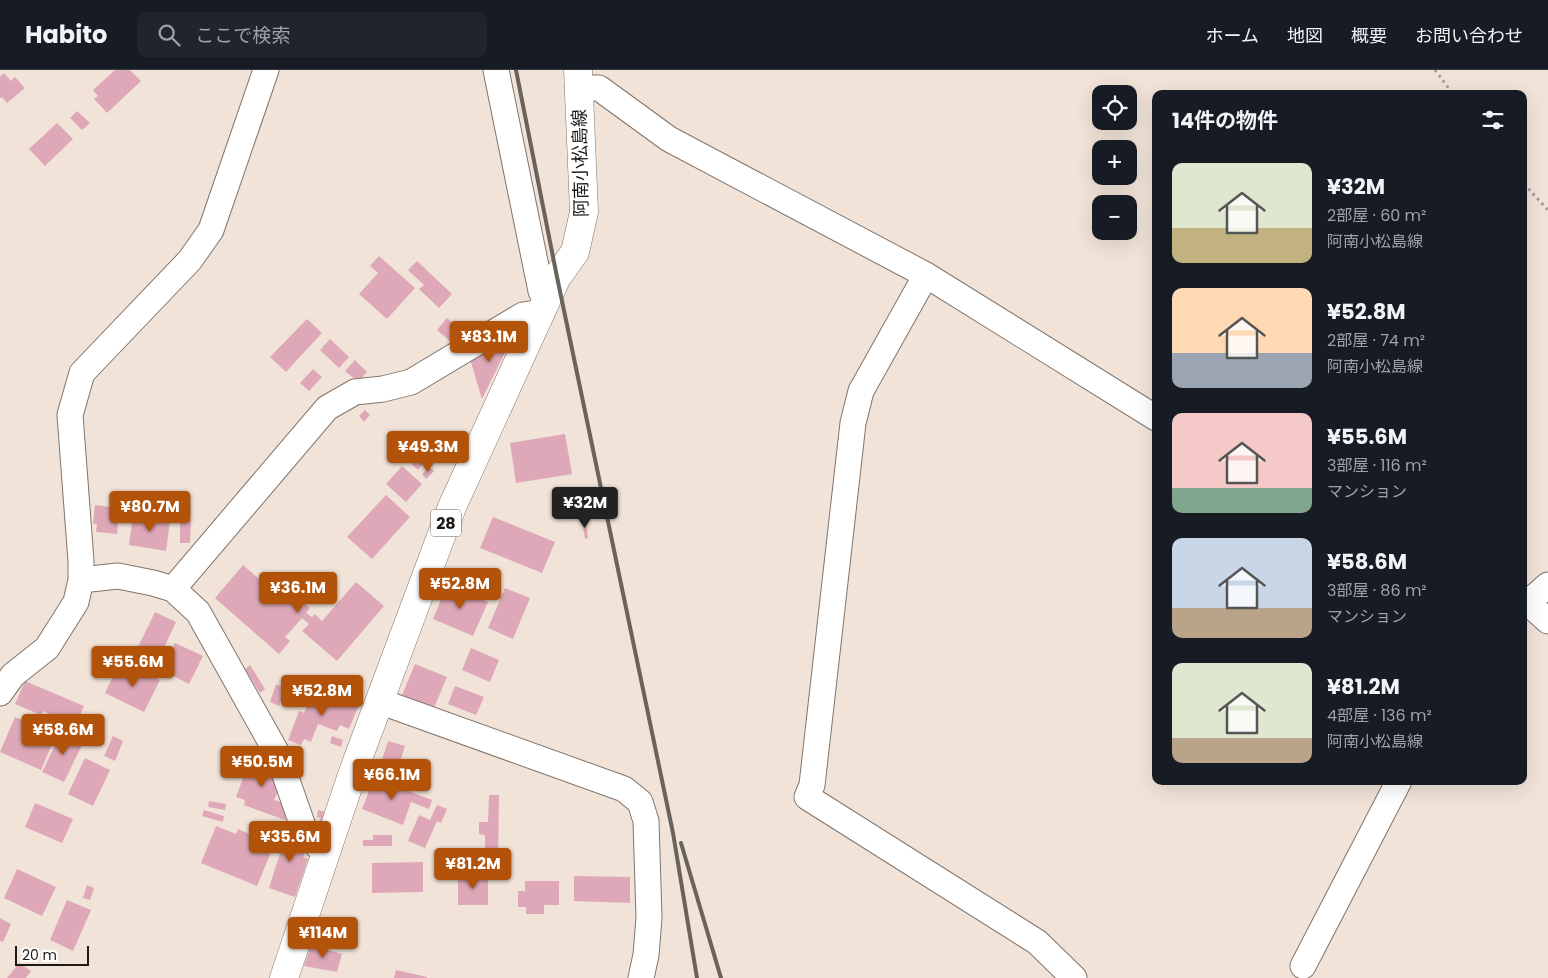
<!DOCTYPE html>
<html lang="ja">
<meta charset="utf-8">
<style>
body{margin:0;font-family:Poppins,"Noto Sans JP",sans-serif;background:#20242c;color:#f1f3f6;height:100vh;display:flex;flex-direction:column;font-size:19px;white-space:nowrap}
*{box-sizing:border-box;margin:0}
p{font-size:16px;color:#9ea1a6}
.icon{flex:none;width:28px;height:28px;fill:none;stroke:currentColor;stroke-width:2;stroke-linecap:round;stroke-linejoin:round}
.map{position:relative;flex:1;overflow:hidden}
.sheet{position:absolute;left:1152px;top:20px;width:375px;height:695px;display:flex;flex-direction:column;background:#171b24;border-radius:10px;box-shadow:0 5px 20px #0002}
.sheet>*{flex:none}
.fabs{position:absolute;left:1092px;top:15px;display:grid;gap:10px}
.fabs a{display:grid;place-items:center;width:45px;height:45px;border-radius:10px;background:#171b24;box-shadow:0 5px 20px #0002;font-size:25px}
.scale{position:absolute;left:15px;bottom:12px;width:74px;box-sizing:border-box;padding-left:5px;border:2px solid #1d1915;border-top:0;font-size:14px;line-height:18px;white-space:nowrap;color:#1d1915;-webkit-text-stroke:4px #fff;paint-order:stroke}
.price{position:absolute;translate:-50% -42px;padding:0 11px;border-radius:5px;background:#b25309;color:#fff;font-size:16px;line-height:32px;filter:drop-shadow(0 1px 2px #0008)}
.price::after{content:'';position:absolute;left:50%;top:30px;width:15px;height:11px;margin-left:-8px;background:inherit;clip-path:polygon(0 0,100% 0,50% 100%)}
.price.on{background:#222;color:#fff}
ul{padding:0;list-style:none}
li{display:flex;align-items:center;gap:15px;height:125px;padding:0 20px}
li span{display:grid;place-items:center;flex:none;width:140px;height:100px;border-radius:10px;color:#555}
li>.icon{margin-inline-start:auto}
span .icon{width:60px;height:60px;fill:#fffc;stroke-width:1}
li b{font-size:21px}
h2{display:flex;justify-content:space-between;align-items:center;height:60px;padding:0 20px;font-size:21px}
header{display:flex;align-items:center;gap:30px;box-sizing:border-box;height:70px;padding:0 25px;background:#171b24;border-bottom:1px solid #363941}
header strong{font-size:24px}
nav{display:flex;gap:28px;margin-inline-start:auto;font-size:18px}
.search{width:350px;height:45px;background:#20242c;display:flex;align-items:center;gap:12px;box-sizing:border-box;padding:0 18px;border-radius:10px;color:#9ea1a6;font-size:19px}
.map>svg:first-child{display:block}
</style>
<header>
<strong>Habito</strong>
<div class="search"><svg class="icon" aria-label="search" viewBox="0 0 24 24"><circle cx="10" cy="10" r="6"/><path d="M15 15l6 6"/></svg>ここで検索</div>
<nav><a>ホーム</a><a>地図</a><a>概要</a><a>お問い合わせ</a></nav>
</header>
<div class="map">
<svg width="1548" height="908" viewBox="0 0 1548 908">
<rect width="100%" height="100%" fill="#f1e3d8"/>
<!-- building -->
<path fill="#dfa8b8" d="M115 0H130L141 11 107 43 94 29 98 26 93 20Z
M4 3 11 11 15 7 25 18 7 33 2 27 0 28V7Z
M77 41 90 53 82 60 70 48Z
M57 53 73 69 45 96 29 79Z
M379 186 415 218 387 249 359 224 378 203 370 196Z
M417 191 452 224 439 238 419 219 424 215 408 200Z
M447 248 467 264 457 277 437 260Z
M307 249 322 263 286 302 270 287Z
M515 262 482 329 470 289Z
M330 269 349 287 339 298 320 280Z
M355 290 367 302 358 312 345 301Z
M313 299 322 307 309 321 300 313Z
M365 340 370 345 364 352 359 346Z
M565 364 572 404 516 413 510 373Z
M412 378 418 384 415 387 423 394 418 400 404 387Z
M402 396 422 414 406 432 386 414Z
M429 397 434 401 426 409 422 404Z
M386 425 410 447 372 489 347 467Z
M95 435 119 438 117 464 96 462 97 454H93Z
M133 445 170 451 166 481 129 475Z
M493 447 555 472 542 503 480 478Z
M180 450H191L190 473H180Z
M582 450H586L588 468 585 469Z
M243 495 285 531 291 523 310 538 306 543 312 547 315 544 322 551 356 512 384 536 337 591 302 561 309 554 302 548 285 567 290 571 279 584 215 528Z
M447 515 488 532 473 566 433 549Z
M505 518 530 528 513 569 488 558Z
M155 542 176 552 156 595 134 585Z
M175 573 203 586 189 614 161 600Z
M471 578 499 590 490 612 462 600Z
M415 594 447 607 434 638 402 625Z
M250 595 265 619 260 623 245 599Z
M122 596 148 608 150 605 160 610 144 642 105 623 115 602 118 603Z
M25 611 84 636 76 655 43 641 41 645 15 634Z
M276 614 285 618 279 636 270 632Z
M455 616 484 627 476 645 448 634Z
M314 619 358 637 349 659 340 655 337 661 318 654 311 672 304 669 301 675 288 670 299 641 304 643Z
M15 647 56 665 41 700 0 682Z
M62 661 84 671 64 712 42 702Z
M113 666 123 671 115 691 104 686Z
M332 666 343 670 341 677 330 673Z
M388 671 405 676 397 701 380 696Z
M258 685 273 691 279 702 274 714 280 716 274 730 290 735 285 750 244 735 245 730 236 727 249 692 255 694Z
M85 688 110 700 93 736 68 724Z
M374 708 432 730 429 739 411 732 403 755 362 739Z
M489 725H499L498 792H485V765L479 764V752H488Z
M209 731 226 734 225 740 208 737Z
M35 733 73 749 62 773 25 757Z
M437 735 447 739 441 753 437 751 425 778 408 771 419 745 430 750Z
M204 740 224 746 223 752 202 746Z
M318 740 329 743 325 758 318 757 321 748 317 747Z
M216 756 236 764 238 759 252 765 250 768 273 777 257 816 201 793Z
M279 757 303 765 307 775 303 787 308 789 295 827 269 818 283 774 279 772 282 763 277 761Z
M373 765H392V776H363V770H373Z
M423 792V822L372 823V793Z
M17 799 56 817 42 846 4 828Z
M458 805H488V835H458Z
M574 806 630 807V833L574 831Z
M525 811H559V835H544V844H526V837H518V821H525Z
M87 815 94 818 90 830 83 828Z
M67 830 91 840 73 881 50 870Z
M0 848 11 854 3 872 0 871Z
M311 875 342 884 337 902 304 896Z
M19 893 31 901 26 908H7Z
M396 900 427 907V908H394Z"/>
<g fill="none" stroke-linecap="round" stroke-linejoin="round">
<!-- street casing -->
<g stroke="#81746a" stroke-width="27">
<path id="street" d="M496 0 541 221 547 228
M578 18H599L669 69 926 205 1156 348
M926 205 861 321 853 353 812 715 807 727 1037 872 1074 908
M81 510 118 506 153 513 173 519 198 542 278 685 305 762 325 784
M173 519 327 338 355 322 383 319 411 312 523 245 542 242
M1527 532 1548 551
M1524 536 1548 515
M0 623 13 605 47 578 76 532 81 510V491L70 345 82 303 190 190 211 160 266 0
M379 631 624 719 640 732 646 751 649 848 646 885 641 908
M1303 896 1399 711"/>
</g>
<!-- primary casing -->
<g stroke="#81746a" stroke-width="29">
<path id="primary" d="M284 908 353 702 452 437 557 207 575 182 584 142 578 0"/>
</g>
<!-- path -->
<path stroke="#a59b92" stroke-width="3" stroke-dasharray="2.5 4" stroke-linecap="butt" d="M1435 0 1453 24
M1524 114 1548 140"/>
<!-- street -->
<use href="#street" stroke="#fff" stroke-width="25"/>
<!-- primary -->
<use href="#primary" stroke="#fff" stroke-width="28"/>
<!-- rail -->
<path stroke="#6a635c" stroke-width="4" d="M516 0 557 207 673 763 697 908
M681 773 721 908"/>
</g>
<g text-anchor="middle" dominant-baseline="central" stroke-width="4" stroke-linejoin="round" paint-order="stroke">
<!-- shield labels -->
<rect fill="#fff" stroke="#615e5b" stroke-width="1" x="431" y="439.5" width="30" height="27" rx="4"/>
<g font-size="16" font-weight="bold" fill="#1d1915">
<text x="446" y="453">28</text>
</g>
<!-- street labels -->
<g font-size="18" fill="#1d1915" stroke="#fff">
<text transform="translate(580 93) rotate(-91)">阿南小松島線</text>
</g>
</g>
</svg>
<div class="fabs">
<a><svg class="icon" aria-label="locate" viewBox="0 0 24 24"><circle cx="12" cy="12" r="6"/><path d="M12 2v4M12 18v4M2 12h4M18 12h4"/></svg></a>
<a>+</a>
<a>−</a>
</div>
<div class="scale">20 m</div>
<b class="price" style="left:489px;top:293px">¥83.1M</b>
<b class="price" style="left:428px;top:403px">¥49.3M</b>
<b class="price on" style="left:585px;top:459px">¥32M</b>
<b class="price" style="left:150px;top:463px">¥80.7M</b>
<b class="price" style="left:460px;top:540px">¥52.8M</b>
<b class="price" style="left:298px;top:544px">¥36.1M</b>
<b class="price" style="left:133px;top:618px">¥55.6M</b>
<b class="price" style="left:322px;top:647px">¥52.8M</b>
<b class="price" style="left:63px;top:686px">¥58.6M</b>
<b class="price" style="left:262px;top:718px">¥50.5M</b>
<b class="price" style="left:392px;top:731px">¥66.1M</b>
<b class="price" style="left:290px;top:793px">¥35.6M</b>
<b class="price" style="left:473px;top:820px">¥81.2M</b>
<b class="price" style="left:323px;top:889px">¥114M</b>
<section class="sheet">
<h2>14件の物件<svg class="icon" aria-label="filters" viewBox="0 0 24 24"><path d="M4 7h16M4 17h16"/><circle cx="9" cy="7" r="2"/><circle cx="15" cy="17" r="2"/></svg></h2>
<ul>
<li><span style="background:linear-gradient(#dfe7d0 65%,#c2b280 0)"><svg class="icon" aria-label="home" viewBox="0 0 24 24"><path d="M3 11l9-7 9 7M6 9v11h12V9"/></svg></span><div><b>¥32M</b><p>2部屋 · 60 m²</p><p>阿南小松島線</p></div></li>
<li><span style="background:linear-gradient(#ffd9b3 65%,#9aa5b1 0)"><svg class="icon" aria-label="home" viewBox="0 0 24 24"><path d="M3 11l9-7 9 7M6 9v11h12V9"/></svg></span><div><b>¥52.8M</b><p>2部屋 · 74 m²</p><p>阿南小松島線</p></div></li>
<li><span style="background:linear-gradient(#f6c9c9 75%,#7fa58c 0)"><svg class="icon" aria-label="home" viewBox="0 0 24 24"><path d="M3 11l9-7 9 7M6 9v11h12V9"/></svg></span><div><b>¥55.6M</b><p>3部屋 · 116 m²</p><p>マンション</p></div></li>
<li><span style="background:linear-gradient(#c9d6e8 70%,#b9a48a 0)"><svg class="icon" aria-label="home" viewBox="0 0 24 24"><path d="M3 11l9-7 9 7M6 9v11h12V9"/></svg></span><div><b>¥58.6M</b><p>3部屋 · 86 m²</p><p>マンション</p></div></li>
<li><span style="background:linear-gradient(#dfe7d0 75%,#b9a48a 0)"><svg class="icon" aria-label="home" viewBox="0 0 24 24"><path d="M3 11l9-7 9 7M6 9v11h12V9"/></svg></span><div><b>¥81.2M</b><p>4部屋 · 136 m²</p><p>阿南小松島線</p></div></li>
</ul>
</section>
</div>
